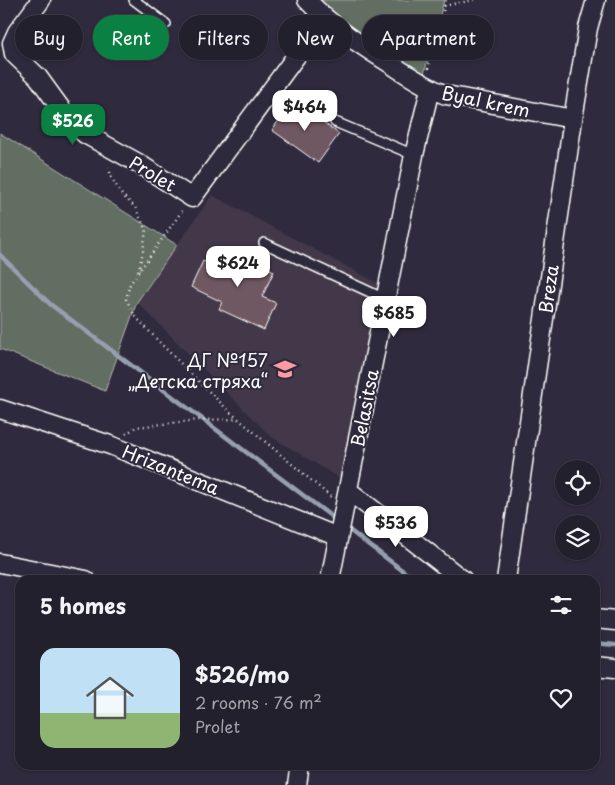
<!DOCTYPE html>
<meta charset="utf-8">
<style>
body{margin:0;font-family:"Playpen Sans",sans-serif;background:#2b2836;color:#f1f3f6;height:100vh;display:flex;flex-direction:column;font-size:19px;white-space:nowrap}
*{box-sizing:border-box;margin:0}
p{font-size:16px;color:#a3a3aa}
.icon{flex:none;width:28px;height:28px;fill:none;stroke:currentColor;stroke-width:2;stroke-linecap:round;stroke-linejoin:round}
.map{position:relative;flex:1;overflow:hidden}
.details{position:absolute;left:15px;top:575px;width:585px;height:195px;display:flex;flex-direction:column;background:#23202e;border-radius:15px;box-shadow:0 1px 4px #0004,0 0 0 1px #403e4a}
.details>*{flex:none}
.banner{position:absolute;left:15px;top:15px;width:585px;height:45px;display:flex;gap:10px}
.tools{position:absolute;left:555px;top:460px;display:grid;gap:10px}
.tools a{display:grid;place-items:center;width:45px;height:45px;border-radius:50%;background:#23202e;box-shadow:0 1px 4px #0004,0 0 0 1px #403e4a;font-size:25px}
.price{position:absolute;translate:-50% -42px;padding:0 11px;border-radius:10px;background:#fff;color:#222;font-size:16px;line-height:32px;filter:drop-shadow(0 1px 2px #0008)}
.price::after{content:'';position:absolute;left:50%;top:30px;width:15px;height:11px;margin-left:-8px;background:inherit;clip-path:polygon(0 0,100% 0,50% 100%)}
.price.on{background:#0b8043;color:#fff}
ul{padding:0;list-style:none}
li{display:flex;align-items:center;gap:15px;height:125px;padding:0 25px}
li+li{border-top:1px solid #403e4a}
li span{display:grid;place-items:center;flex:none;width:140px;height:100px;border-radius:15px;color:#555}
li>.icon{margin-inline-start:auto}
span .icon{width:60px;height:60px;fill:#fffc;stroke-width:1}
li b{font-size:21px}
h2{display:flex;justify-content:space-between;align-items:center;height:60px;padding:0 25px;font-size:21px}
.tag{padding:0 18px;border-radius:22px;background:#23202e;box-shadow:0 1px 4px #0004,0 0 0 1px #403e4a;font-size:18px;line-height:45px}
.tag.on{background:#0b8043;color:#fff}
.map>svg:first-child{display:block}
</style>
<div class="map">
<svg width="615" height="785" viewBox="0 0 615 785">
<rect width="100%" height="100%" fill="#2f2a3d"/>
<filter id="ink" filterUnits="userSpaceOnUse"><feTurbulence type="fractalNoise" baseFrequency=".02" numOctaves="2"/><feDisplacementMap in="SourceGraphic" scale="10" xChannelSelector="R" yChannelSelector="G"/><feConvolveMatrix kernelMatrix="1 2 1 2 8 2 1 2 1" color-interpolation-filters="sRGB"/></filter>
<g filter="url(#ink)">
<!-- built -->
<path fill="#423848" d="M212 195 383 286 346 482 270 436 137 302Z"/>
<!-- green -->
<path fill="#636e62" stroke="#b1b6b0" d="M317 0H444L424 74 330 13Z
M0 133 177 245 137 302 105 391 0 349Z"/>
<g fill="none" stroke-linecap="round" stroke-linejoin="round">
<!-- stream -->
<path stroke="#97a0b0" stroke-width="4.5" d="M0 255 50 304 336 520
M344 526 415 580
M595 643 615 645"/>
</g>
<!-- building -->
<path fill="#705962" stroke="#fff" d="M293 100 339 134 318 163 272 130Z
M229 250 274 271 262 297 276 303 264 330 219 309 222 302 191 287 203 261 220 269Z"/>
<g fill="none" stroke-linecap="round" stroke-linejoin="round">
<!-- lane casing -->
<g stroke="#fff" stroke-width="12">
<path id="lane" d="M134 0 166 24
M335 122 414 155
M264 243 385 299"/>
</g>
<!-- street casing -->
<g stroke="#fff" stroke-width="21">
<path id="street" d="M41 0 17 32 12 43 14 54 38 77 70 121 85 134 138 163 192 198 324 18
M307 0C331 26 359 44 389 63 408 75 425 87 446 95L573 119
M0 409 110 445 338 537
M349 491 463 580
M0 563 86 580
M330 580 414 155 430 89
M506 580 573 119 588 28 596 0
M595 619 615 621
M595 666 615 668
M297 785 300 765"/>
</g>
<!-- path -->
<path stroke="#fff" stroke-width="2.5" stroke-dasharray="1 4" stroke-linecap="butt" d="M444 6 474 0
M428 69 446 0
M109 167 111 177 122 195 135 207 146 230 143 251 138 272
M182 211 130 284 126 299 135 316 163 346 230 412 331 497
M126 434 136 427 199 420 238 419"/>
<!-- lane -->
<use href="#lane" stroke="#2f2a3d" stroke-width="9"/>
<!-- street -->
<use href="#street" stroke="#2f2a3d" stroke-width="18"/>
</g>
</g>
<!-- icons -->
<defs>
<g id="school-bare" transform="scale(1.725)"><path d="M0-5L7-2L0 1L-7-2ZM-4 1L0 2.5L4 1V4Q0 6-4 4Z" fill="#ff9aa2" stroke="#2f2a3d" stroke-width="2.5" paint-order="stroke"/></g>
</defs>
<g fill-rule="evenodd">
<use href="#school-bare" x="285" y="369"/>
</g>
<g text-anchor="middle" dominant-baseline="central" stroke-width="4" stroke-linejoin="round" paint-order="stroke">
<!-- street labels -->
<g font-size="18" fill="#fff" stroke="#2f2a3d">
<text transform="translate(486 101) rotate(12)">Byal krem</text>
<text transform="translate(153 173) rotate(31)">Prolet</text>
<text transform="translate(548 289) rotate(-82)">Breza</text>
<text transform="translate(364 408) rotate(-79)">Belasitsa</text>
<text transform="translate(171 469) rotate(22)">Hrizantema</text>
</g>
<!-- poi labels -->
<g font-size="18" fill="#fff" stroke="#2f2a3d" text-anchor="end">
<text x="268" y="359">ДГ №157<tspan x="268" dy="21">„Детска стряха“</tspan></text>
</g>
</g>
</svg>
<div class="tools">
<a><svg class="icon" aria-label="locate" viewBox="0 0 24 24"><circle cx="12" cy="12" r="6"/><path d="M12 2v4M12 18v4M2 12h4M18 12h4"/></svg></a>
<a><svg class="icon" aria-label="layers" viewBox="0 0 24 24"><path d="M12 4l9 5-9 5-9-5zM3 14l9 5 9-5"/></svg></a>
</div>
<b class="price" style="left:305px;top:132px">$464</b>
<b class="price on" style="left:73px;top:146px">$526</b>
<b class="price" style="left:238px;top:288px">$624</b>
<b class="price" style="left:394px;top:338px">$685</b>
<b class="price" style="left:396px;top:548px">$536</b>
<div class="banner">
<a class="tag">Buy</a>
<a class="tag on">Rent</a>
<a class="tag">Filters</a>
<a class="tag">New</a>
<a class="tag">Apartment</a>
</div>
<section class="details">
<h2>5 homes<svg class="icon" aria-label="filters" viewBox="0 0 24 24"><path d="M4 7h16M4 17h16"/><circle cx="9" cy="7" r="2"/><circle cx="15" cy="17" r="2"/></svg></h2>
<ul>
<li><span style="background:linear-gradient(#bfe0f5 65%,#8fb573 0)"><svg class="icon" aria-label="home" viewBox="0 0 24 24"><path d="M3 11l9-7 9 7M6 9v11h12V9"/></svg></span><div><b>$526/mo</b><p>2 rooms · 76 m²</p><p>Prolet</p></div><svg class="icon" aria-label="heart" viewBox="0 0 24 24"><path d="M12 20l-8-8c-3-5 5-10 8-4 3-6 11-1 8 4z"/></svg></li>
</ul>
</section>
</div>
